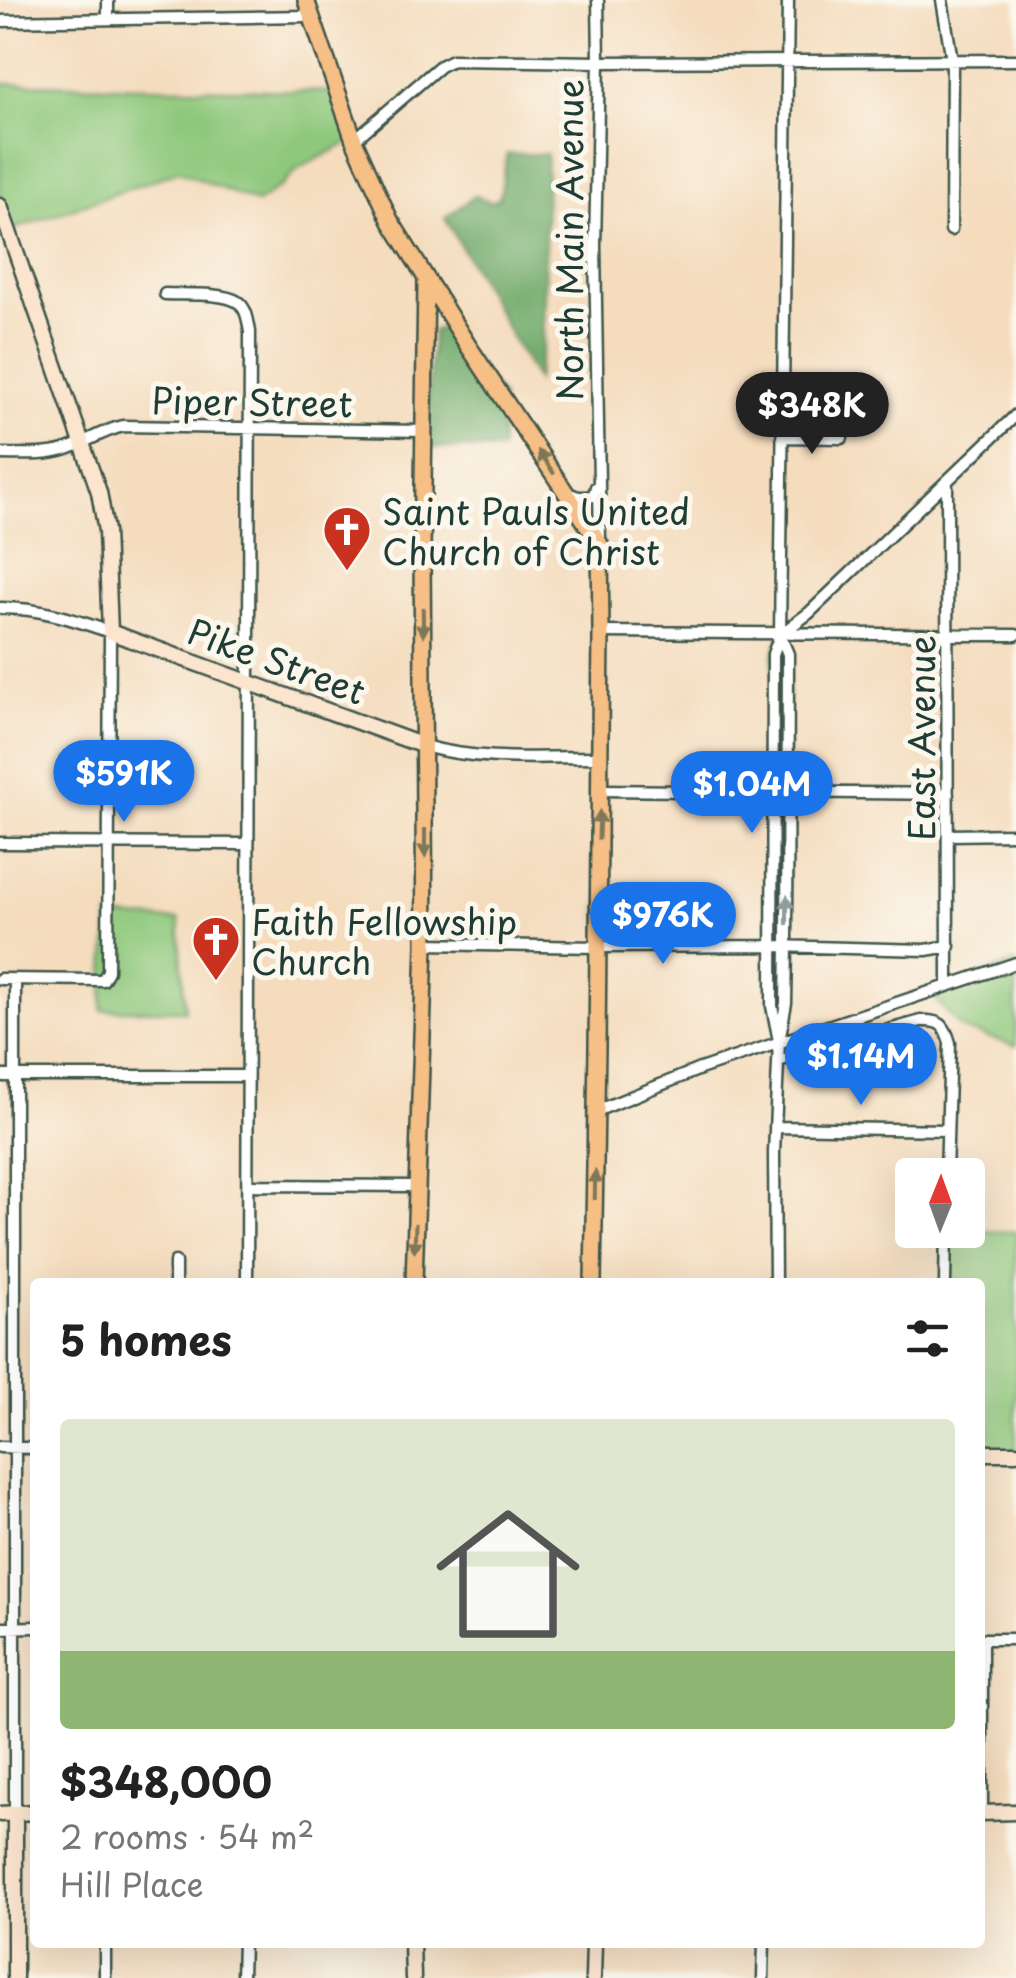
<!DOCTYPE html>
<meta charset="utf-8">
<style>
body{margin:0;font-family:"Playpen Sans",sans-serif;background:#f6f6f6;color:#222;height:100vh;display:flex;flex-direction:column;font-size:38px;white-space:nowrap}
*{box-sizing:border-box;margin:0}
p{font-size:32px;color:#767676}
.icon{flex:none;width:55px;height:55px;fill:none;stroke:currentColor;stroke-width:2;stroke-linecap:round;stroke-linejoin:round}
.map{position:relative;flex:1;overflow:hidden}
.side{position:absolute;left:30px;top:1278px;width:955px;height:670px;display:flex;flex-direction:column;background:#fff;border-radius:10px;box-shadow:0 10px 40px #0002}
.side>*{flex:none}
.needle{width:65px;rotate:1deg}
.buttons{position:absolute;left:895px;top:1158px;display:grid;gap:20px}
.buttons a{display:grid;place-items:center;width:90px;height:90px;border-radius:10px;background:#fff;box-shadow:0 10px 40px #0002;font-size:50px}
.price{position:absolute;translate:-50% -85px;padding:0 22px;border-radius:35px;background:#1a73e8;color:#fff;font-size:32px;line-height:65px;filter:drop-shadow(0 2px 5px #0008)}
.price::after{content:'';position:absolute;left:50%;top:60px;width:30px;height:22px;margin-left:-15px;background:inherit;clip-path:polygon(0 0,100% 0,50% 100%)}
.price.selected{background:#222;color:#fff}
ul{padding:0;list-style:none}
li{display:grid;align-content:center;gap:20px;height:530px;padding:0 30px}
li+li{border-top:2px solid #e0e0e0}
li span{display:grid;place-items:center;height:310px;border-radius:10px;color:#555}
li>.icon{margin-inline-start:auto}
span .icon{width:180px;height:180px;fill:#fffc;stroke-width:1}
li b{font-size:42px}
h2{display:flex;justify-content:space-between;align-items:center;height:120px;padding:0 30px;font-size:42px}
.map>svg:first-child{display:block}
</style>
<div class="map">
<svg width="1016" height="1978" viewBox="0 0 1016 1978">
<rect width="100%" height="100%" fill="#fbf7ec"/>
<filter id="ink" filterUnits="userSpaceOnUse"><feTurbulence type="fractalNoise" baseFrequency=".01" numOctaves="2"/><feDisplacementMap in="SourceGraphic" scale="20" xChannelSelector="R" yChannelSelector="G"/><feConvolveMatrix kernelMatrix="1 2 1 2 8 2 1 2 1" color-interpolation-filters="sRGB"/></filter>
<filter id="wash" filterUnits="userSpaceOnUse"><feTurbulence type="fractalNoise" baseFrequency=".0048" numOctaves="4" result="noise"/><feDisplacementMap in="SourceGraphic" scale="40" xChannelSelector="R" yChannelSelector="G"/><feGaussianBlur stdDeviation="2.25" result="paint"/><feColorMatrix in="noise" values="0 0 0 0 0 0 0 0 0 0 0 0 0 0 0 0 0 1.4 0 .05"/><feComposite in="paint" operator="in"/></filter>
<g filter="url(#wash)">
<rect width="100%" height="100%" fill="#f4dcbd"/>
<!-- green -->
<path fill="#8ec87c" stroke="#568258" stroke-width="2.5" d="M0 83 337 92 354 140 298 169 282 185 257 203 179 171 9 231 0 206Z
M780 635 788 654 787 947 779 1041 772 1006 773 654Z
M109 917 179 920 185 1010H102Z
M1016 963V1046L962 1029 929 992Z
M946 1230 1016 1232V1453H980V1282H945Z"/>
<!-- forest -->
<path fill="#72ac6c" stroke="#487450" stroke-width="2.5" d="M507 154H547L543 346 536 380 445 218 475 196 492 202 500 197Z
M444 327 449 329 502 397 501 450 424 447 433 331Z"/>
</g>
<g filter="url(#ink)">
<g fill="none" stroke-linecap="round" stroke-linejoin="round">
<!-- street casing -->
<g stroke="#3f5549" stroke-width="15">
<path id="street" d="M598 0 599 62 595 245 600 544
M942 0 952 60 951 230
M108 19V0
M0 21 310 16
M354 140 440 66 452 60 599 62 1016 60
M165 294C183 295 223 292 238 302 247 309 248 321 250 332L247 1282
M782 437 842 438
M0 454C21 454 44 456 64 450 85 444 102 430 124 426L424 431
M947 482 948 986
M566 492C576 497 582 499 594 495L596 487
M0 608C40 608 73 619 110 632L108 971 103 980 0 979
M601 632 1016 635
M781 634 809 613 1016 415
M424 746C480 762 541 757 599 757
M600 790 948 794
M948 835 1016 834
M0 843 248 844
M425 944 597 947 773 946 926 950 949 946
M15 980V1813
M779 1041 772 1006 773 654 780 635 788 0
M778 1061 921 1021C941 1020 945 1025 950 1043L946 1175
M0 1076H247
M596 1111 700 1069 1016 963
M775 1127 947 1130
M248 1185 417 1186
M175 1262V1282
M775 1282 774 1153 779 1041 786 1003 787 947 788 654 780 635
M945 1282 946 1230
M0 1447 35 1448
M0 1628 35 1627
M980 1639H1016
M982 1639V1813
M105 1978V1942
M242 1978 243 1942
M763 1978 764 1942"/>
</g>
<!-- secondary casing -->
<g stroke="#3f5549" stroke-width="19">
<path id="secondary" d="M0 206 99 492 106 531 110 632 424 746
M980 1453H1016
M980 1813 1016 1812
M0 1814 35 1812
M412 1942 413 1978
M15 1978V1813
M593 1978 594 1942"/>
</g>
<!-- primary casing -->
<g stroke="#3f5549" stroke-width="20">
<path id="primary" d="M306 0 354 140 390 220 467 344 600 544 601 632 597 1048 593 1282
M414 1282 425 944 422 555 426 279"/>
</g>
<!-- street -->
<use href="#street" stroke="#fff" stroke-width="10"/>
<!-- secondary -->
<use href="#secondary" stroke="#fbe5cf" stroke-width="14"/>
<!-- primary -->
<use href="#primary" stroke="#f5bf86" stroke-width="15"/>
</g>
<!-- one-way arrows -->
<defs><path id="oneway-solid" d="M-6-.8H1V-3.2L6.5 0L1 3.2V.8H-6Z" transform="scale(2.5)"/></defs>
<g fill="#7f7859">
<use href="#oneway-solid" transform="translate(546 462) rotate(-124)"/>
<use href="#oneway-solid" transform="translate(423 622) rotate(89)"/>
<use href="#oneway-solid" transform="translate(599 825) rotate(-88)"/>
<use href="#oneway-solid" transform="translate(425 843) rotate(90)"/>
<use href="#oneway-solid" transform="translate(595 1185) rotate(-89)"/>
<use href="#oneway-solid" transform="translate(415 1238) rotate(92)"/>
</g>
<use fill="#8f9e9a" href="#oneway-solid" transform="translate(787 910) rotate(-90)"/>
</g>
<!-- icons -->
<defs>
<g id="church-pin" transform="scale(2.5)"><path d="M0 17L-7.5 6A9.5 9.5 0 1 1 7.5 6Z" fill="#c8321e" stroke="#fbf7ec"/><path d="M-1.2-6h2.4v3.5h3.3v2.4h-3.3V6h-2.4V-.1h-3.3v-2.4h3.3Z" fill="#fff"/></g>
</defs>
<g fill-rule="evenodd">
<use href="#church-pin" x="347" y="530"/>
<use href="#church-pin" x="216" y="940"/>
</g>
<g text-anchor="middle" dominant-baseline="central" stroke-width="10" stroke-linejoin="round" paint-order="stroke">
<!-- street labels -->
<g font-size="35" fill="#1f3d34" stroke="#fbf7ec">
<text transform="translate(568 240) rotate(-90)">North Main Avenue</text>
<text transform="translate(252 401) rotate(1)">Piper Street</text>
<text transform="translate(277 660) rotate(20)">Pike Street</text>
<text transform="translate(920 738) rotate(-90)">East Avenue</text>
</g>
<!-- poi labels -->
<g font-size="35" fill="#1f3d34" stroke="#fbf7ec" text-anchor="start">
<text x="382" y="510">Saint Pauls United<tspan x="382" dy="40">Church of Christ</tspan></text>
<text x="251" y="920">Faith Fellowship<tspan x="251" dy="40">Church</tspan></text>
</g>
</g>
</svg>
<div class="buttons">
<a><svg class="needle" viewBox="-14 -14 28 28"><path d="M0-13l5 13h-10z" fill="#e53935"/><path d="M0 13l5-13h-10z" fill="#767676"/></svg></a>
</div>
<b class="price selected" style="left:812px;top:457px">$348K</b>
<b class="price" style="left:124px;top:825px">$591K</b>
<b class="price" style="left:752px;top:836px">$1.04M</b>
<b class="price" style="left:663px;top:967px">$976K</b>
<b class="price" style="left:861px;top:1108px">$1.14M</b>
<section class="side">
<h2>5 homes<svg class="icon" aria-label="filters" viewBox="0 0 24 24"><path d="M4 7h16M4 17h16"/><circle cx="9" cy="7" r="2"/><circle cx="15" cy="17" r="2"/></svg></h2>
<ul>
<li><span style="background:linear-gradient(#dfe7d0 75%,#8fb573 0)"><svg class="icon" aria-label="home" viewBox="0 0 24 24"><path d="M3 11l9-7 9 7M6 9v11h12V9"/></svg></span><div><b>$348,000</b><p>2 rooms · 54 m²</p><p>Hill Place</p></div></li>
</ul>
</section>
</div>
